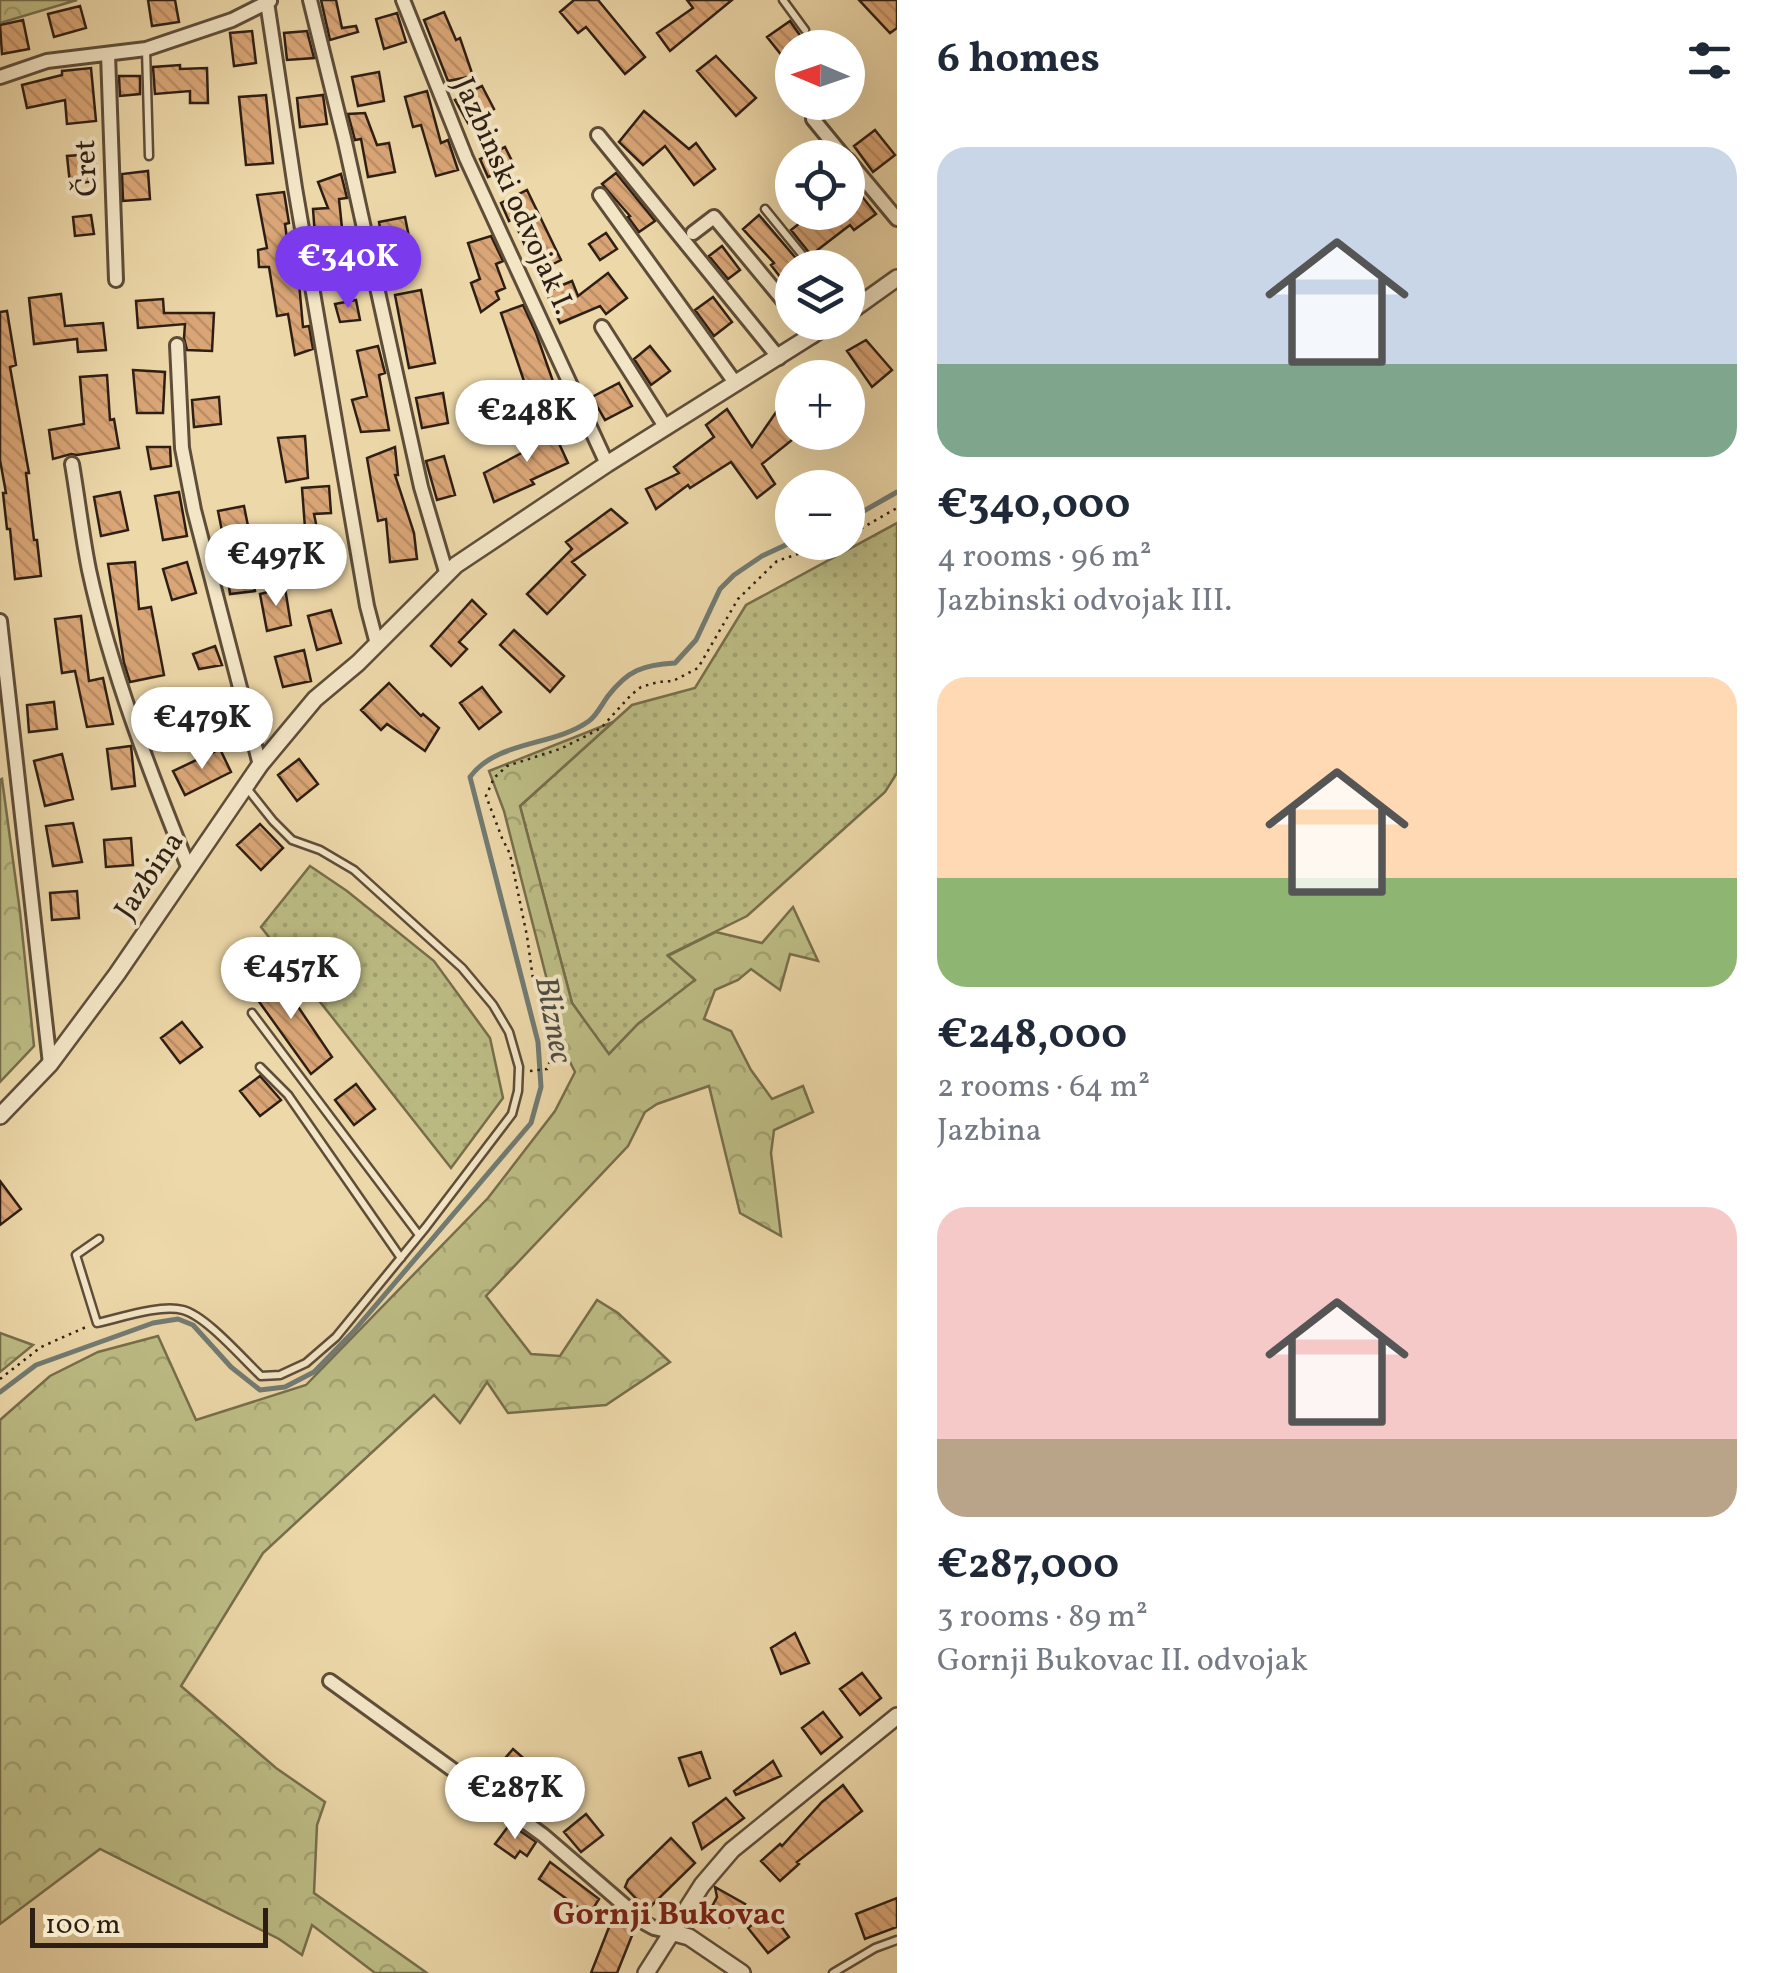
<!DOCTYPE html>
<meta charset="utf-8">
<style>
body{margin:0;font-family:Vollkorn,serif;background:#f2f2f3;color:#1f2937;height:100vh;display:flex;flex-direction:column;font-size:38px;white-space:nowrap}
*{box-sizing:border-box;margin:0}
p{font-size:32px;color:#747a83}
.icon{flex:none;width:55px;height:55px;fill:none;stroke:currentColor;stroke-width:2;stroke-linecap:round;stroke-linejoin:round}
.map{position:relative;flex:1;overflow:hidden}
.side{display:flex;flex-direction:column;background:#fff;width:880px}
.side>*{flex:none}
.needle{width:65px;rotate:272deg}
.tools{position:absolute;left:775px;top:30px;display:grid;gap:20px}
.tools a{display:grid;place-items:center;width:90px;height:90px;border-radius:50%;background:#fff;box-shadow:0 10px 40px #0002;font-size:50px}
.scale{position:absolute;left:30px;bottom:25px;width:238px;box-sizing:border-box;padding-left:10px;border:5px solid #2e1f14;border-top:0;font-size:28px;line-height:35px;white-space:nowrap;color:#2e1f14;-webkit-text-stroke:8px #f3e6c7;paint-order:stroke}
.price{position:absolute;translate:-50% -85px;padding:0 22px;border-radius:35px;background:#fff;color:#222;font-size:32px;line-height:65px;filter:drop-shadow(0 2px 5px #0008)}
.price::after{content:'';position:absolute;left:50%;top:60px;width:30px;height:22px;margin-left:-15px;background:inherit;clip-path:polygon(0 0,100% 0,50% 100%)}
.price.selected{background:#7c3aed;color:#fff}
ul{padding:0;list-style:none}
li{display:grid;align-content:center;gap:20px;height:530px;padding:0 40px}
li span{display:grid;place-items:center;height:310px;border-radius:30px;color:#555}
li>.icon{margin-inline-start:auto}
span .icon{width:180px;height:180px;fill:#fffc;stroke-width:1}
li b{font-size:42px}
h2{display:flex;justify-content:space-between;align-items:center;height:120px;padding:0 40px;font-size:42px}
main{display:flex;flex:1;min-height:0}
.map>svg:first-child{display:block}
</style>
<main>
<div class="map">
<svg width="897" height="1973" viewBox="0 0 897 1973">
<defs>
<pattern id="grass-dots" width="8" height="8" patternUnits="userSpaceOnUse" patternTransform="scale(2.5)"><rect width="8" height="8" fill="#bdbd85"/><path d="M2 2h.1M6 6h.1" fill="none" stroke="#a3a272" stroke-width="1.8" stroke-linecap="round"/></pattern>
<pattern id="forest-crowns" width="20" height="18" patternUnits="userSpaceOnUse" patternTransform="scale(2.5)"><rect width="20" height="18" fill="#bdbd85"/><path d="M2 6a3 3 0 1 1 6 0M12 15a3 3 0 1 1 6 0" fill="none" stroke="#a3a272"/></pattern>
<pattern id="building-back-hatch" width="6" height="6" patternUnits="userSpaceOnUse" patternTransform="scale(2.5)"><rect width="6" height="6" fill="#daa677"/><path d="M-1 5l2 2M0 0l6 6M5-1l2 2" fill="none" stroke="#bb8e66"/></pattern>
</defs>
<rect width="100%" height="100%" fill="#edd8a9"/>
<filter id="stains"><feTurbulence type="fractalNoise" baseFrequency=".002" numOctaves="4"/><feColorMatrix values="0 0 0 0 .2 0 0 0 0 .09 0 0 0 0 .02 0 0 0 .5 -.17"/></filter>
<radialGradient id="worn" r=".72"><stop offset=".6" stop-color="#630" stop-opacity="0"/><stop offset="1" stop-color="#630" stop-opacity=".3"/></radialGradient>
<!-- grass -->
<path fill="url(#grass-dots)" stroke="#766e4c" stroke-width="2.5" d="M897 523V773L885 792 747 916 668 955 696 980 638 1024 608 1055 572 1003 520 806 632 705 695 688 746 605Z
M310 866 347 891 434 961 490 1038 503 1098 451 1168 261 927Z"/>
<!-- forest -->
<path fill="url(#forest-crowns)" stroke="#766e4c" stroke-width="2.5" d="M0 0H77L0 23Z
M613 722 520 806 572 1003 609 1054 638 1024 695 980 668 956 716 932 762 943 793 907 818 961 790 954 780 990 751 969 738 980 715 990 704 1019 731 1031 751 1070 772 1099 803 1086 813 1112 774 1130 771 1153 781 1236 740 1213 709 1086 657 1104 645 1112 628 1146 486 1296 531 1354 560 1356 597 1300 618 1313 670 1362 606 1405 508 1413 487 1382 460 1423 434 1395 263 1553 181 1686 276 1768 325 1802 317 1825 314 1893 427 1973H375L312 1925 302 1955 279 1939 100 1849 0 1924V1420L50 1376 98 1352 158 1336 196 1420 306 1385 488 1198 555 1111 575 1072 555 1032 547 980 504 811 489 771Z
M2 779 20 912 34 1046 0 1082V780Z
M0 1333 33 1345 0 1372Z"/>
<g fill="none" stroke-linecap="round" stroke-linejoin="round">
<!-- stream -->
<path stroke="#717b73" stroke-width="5" d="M848 520 897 492
M0 1392 36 1365 153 1323 178 1319 193 1325 231 1367 260 1390 285 1387 314 1372 353 1332 531 1123 541 1087 538 1042 470 777C497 740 553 747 589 721 597 715 602 704 608 696 628 670 643 665 675 663L696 640 720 589 734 575 762 556 792 542"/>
</g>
<!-- building -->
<path fill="url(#building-back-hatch)" stroke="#2e1f14" stroke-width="2.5" d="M148 0H175L179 22 152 26Z
M321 0H336L342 28 356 26 358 32 330 40Z
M574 0H598L645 57 625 74 586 27 578 33 560 12Z
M687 0H732L670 51 657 33 693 8Z
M859 0H897V28L890 33Z
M80 6 86 28 54 37 48 14Z
M444 12 456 40 460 38 473 76 448 81 424 20Z
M397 13 406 42 384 49 376 19Z
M23 20 29 49 2 54 0 25Z
M790 21 804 41 783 57 767 37Z
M252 31 256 63 234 66 230 33Z
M307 31 314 58 287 60 284 33Z
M716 56 756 98 736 116 697 71Z
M180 65V69L207 68 208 103H190V91L155 94 153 67Z
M91 68 96 121 67 124 65 100 27 108 22 85 62 75V71Z
M379 72 384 101 358 106 352 77Z
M119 76H140V94L120 96Z
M482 86 494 109 468 123 455 100Z
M427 91 441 143 448 140 458 170 436 176 421 125 413 127 405 97Z
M266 95 273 163 246 165 239 97Z
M323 95 327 124 300 127 297 98Z
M644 111 689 149 696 143 715 169 694 185 665 146 643 165 619 142Z
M365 113 377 145 389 143 395 172 368 177 361 139 355 140 348 114Z
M875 130 895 155 873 172 854 146Z
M505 147 514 165 488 177 480 159Z
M94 154 97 181 70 184 67 156Z
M148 171 150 199 123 201 122 174Z
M616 173 655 221 639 232 628 217 630 216 602 184Z
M341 174 347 198 339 199 343 238 354 275 330 279 317 236H315L313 209 328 208 318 182Z
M856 189 876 214 854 230 850 225 811 255 791 230 814 212H848V195Z
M527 190 561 260 537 272 513 219 509 221 501 203Z
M284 192 289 223 285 224 293 283H299L303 327 309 326 313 349 295 355 288 314 277 316 269 267H259L258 250 267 248 257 195Z
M91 215 94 234 75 236 73 217Z
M759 215 800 263 792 268V275L784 282 771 265 774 263 743 229Z
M405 217 411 247 384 252 379 222Z
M606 233 617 249 600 260 589 244Z
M491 236 503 261 496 264 505 288 496 292 499 299 481 312 471 283 480 279 468 243Z
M722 246 740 270 728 279 709 256Z
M608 273 627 298 606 314 600 306 560 323 546 292 572 281 578 296Z
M421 290 435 363 409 368 395 295Z
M61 294 65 326 103 323 106 350 78 352 77 339 34 344 29 298Z
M713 297 732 322 714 336 695 310Z
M163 299 164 313H214L212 351 187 350 184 338 185 324 138 328 136 301Z
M356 300 360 320 340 322 335 304Z
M523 305 536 333 556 390 530 399 501 313Z
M7 311 16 365 10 367 29 473H26L34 540H37L41 576 15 579 10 529H7L3 493H6L0 460V312Z
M866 340 892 370 872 387 847 351Z
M378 346 385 373 379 375 389 430 361 432 352 400 367 396 357 351Z
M650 346 670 371 651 385 634 359Z
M133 370 165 372 163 413H137Z
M107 375 110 420 114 419 119 448 77 455 71 454 53 459 49 430 84 424 80 377Z
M493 383 505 419 486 426 474 388Z
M619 383 632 406 605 420 592 397Z
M443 393 448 423 422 428 416 398Z
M792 394V440L762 464 775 484 757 498 731 462 690 488 688 485 656 509 646 489 679 473 674 467 714 437 706 425 727 409 752 447 779 408 777 406Z
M219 397 221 424 194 427 192 400Z
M550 424 568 463 531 480 534 484 494 502 484 473 529 449 525 441Z
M305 436 308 478 286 482 278 438Z
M147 447H170L171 466 151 469Z
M395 447 398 475H395L414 533 417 559 390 562 386 519 378 521 367 458Z
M444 456 455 495 437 500 426 461Z
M329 486 331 513 314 514 328 582 305 587 296 531 305 528 302 488Z
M120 492 128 530 101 536 94 497Z
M179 492 187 536 163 540 155 496Z
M244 506 249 531 223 536 218 511Z
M611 509 627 523 572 562 585 575 547 614 527 594 572 549 566 542Z
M135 562 139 609 151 607 164 675 130 682 124 663 108 564Z
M187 562 196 593 172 600 163 569Z
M250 562 255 591 230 594 226 566Z
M285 588 291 625 267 631 260 594Z
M472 600 486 614 459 642 467 649 451 666 431 646Z
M331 610 341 643 317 650 308 616Z
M81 616 89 681 103 678 113 724 87 727 75 671 62 673 55 619Z
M514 630 564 676 550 692 500 645Z
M215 646 222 665 199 669 193 654Z
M304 650 311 681 283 687 275 657Z
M389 683 421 716 423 714 439 728 425 751 387 724 381 730 361 710Z
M482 687 501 712 479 729 460 703Z
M230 690 238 720 220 725 212 695Z
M174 693 184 715 158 727 148 705Z
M54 702 57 729 29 732 27 705Z
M131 746 135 786 112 789 107 749Z
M220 749 231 772 185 795 173 771Z
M62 754 73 799 45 806 34 761Z
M299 759 318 784 297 801 278 775Z
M73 823 82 862 53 866 46 826Z
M260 824 283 848 261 870 237 845Z
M131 838 133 865 106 867 104 840Z
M77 891 79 918 52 920 50 893Z
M274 971 332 1057 311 1074 250 989Z
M182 1022 202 1047 180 1063 161 1038Z
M260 1076 281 1100 260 1116 240 1091Z
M356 1084 375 1109 354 1125 335 1100Z
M0 1181 21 1209 0 1225Z
M795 1633 809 1663 781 1674 771 1648Z
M862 1673 881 1698 860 1715 840 1689Z
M823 1712 842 1737 821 1754 802 1728Z
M513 1749 545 1777 527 1798 495 1770Z
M701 1752 710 1778 689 1786 679 1758Z
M773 1761 781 1776 736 1795 734 1791Z
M843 1785 862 1811 797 1862 799 1864 780 1881 761 1861 780 1844 782 1846 822 1802Z
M726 1798 744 1818 702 1849 693 1823Z
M586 1814 603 1835 581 1852 564 1832Z
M510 1824 536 1842 527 1856 520 1851 515 1858 495 1844Z
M671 1838 695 1863 647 1910 625 1887 628 1880Z
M550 1862 599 1899 589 1915 539 1879Z
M715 1887 745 1904 729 1927 708 1914 717 1897Z
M897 1898V1927L865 1939 856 1914Z
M770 1911 789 1937 768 1953 748 1928Z
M613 1917 635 1928 617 1973H591Z"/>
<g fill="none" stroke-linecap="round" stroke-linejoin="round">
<!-- service casing -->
<g stroke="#5e4d39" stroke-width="11">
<path id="service" d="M783 0 805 30
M146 49 149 156
M765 209 813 268
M252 1013 419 1235
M260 1067 288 1095 401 1258
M99 1239 76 1255 97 1323C120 1318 160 1304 183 1310 206 1316 242 1358 261 1376L280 1375 306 1363 336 1337 426 1227 512 1114 518 1091 519 1067 509 1032 493 1005 462 968 354 870 320 850 292 840 273 821 246 787
M833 1973 875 1948 897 1940"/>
</g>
<!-- minor casing -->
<g stroke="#5e4d39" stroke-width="18">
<path id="minor" d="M310 0 345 142 421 487 447 575
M403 0 466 158 607 464
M267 2 295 188 367 606 377 644
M108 54 116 280
M0 77 47 61 146 49 232 20 270 1
M813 119 845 158
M598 135 779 358
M848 160 897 219
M600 195 736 384
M693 233 714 217 792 311
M802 322 813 336
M602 327 666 428
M177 345 182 448 194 510 260 765
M72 464C78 499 82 535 89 570 111 672 150 772 189 869
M0 621 50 1064
M330 1681 543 1835 645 1923 654 1928 671 1932"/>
</g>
<!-- tertiary casing -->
<g stroke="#5e4d39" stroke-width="20">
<path id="tertiary" d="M848 313 897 278
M0 1116 50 1064 117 974 260 765 315 699 358 663 456 565 607 464 833 322
M671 1932 689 1937 742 1973
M646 1973 702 1885 732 1850 897 1716"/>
</g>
<!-- path -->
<path stroke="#2e1f14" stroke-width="2.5" stroke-dasharray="2.5 5" stroke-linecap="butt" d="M848 536 897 508
M530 1071 547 1069 553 1052 533 979 527 936 510 854 502 838 486 796 494 778 507 766 560 749 586 736 601 728 631 695 641 687 658 682 673 681 698 668 738 599 777 561 834 542
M0 1379 41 1347 86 1327"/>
<!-- service -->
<use href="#service" stroke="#f3e6c7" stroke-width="6"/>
<!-- minor -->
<use href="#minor" stroke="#f3e6c7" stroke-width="12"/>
<!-- tertiary -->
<use href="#tertiary" stroke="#f3e6c7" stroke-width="15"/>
</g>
<g text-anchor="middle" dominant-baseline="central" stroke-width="8" stroke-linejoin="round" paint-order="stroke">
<!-- street labels -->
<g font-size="30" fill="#2e1f14" stroke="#f3e6c7">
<text transform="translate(87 168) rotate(-92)">Čret</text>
<text transform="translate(513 196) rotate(66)">Jazbinski odvojak I.</text>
<text transform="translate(150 876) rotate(-56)">Jazbina</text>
</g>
<!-- water labels -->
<g font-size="32" font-style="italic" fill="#4f4d44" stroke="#f3e6c7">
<text transform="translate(552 1020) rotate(79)">Bliznec</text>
</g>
<!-- neighbourhood labels -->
<g font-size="32" font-weight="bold" fill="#7a1f14" stroke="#f3e6c7">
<text x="669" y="1916">Gornji Bukovac</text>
</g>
</g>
<rect width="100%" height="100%" filter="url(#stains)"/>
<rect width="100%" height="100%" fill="url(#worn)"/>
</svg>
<div class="tools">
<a><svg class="needle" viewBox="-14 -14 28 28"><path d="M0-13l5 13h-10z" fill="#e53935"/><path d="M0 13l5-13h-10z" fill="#747a83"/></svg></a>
<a><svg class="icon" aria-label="locate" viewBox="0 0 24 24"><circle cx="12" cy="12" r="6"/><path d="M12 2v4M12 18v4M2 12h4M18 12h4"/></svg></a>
<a><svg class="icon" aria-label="layers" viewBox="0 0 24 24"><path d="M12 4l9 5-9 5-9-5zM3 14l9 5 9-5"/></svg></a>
<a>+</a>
<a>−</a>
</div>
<div class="scale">100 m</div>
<b class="price selected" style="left:348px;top:311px">€340K</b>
<b class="price" style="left:527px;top:465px">€248K</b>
<b class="price" style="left:276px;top:609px">€497K</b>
<b class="price" style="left:202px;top:772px">€479K</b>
<b class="price" style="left:291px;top:1022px">€457K</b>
<b class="price" style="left:515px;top:1842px">€287K</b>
</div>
<section class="side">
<h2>6 homes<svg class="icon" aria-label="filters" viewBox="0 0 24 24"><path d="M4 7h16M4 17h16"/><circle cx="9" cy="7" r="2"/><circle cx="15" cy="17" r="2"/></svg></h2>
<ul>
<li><span style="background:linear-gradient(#c9d6e8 70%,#7fa58c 0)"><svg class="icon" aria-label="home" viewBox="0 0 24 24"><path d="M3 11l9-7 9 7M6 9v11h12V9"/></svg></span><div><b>€340,000</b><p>4 rooms · 96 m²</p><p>Jazbinski odvojak III.</p></div></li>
<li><span style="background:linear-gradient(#ffd9b3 65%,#8fb573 0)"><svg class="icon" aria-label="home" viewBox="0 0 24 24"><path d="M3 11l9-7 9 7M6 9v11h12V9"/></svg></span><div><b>€248,000</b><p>2 rooms · 64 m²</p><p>Jazbina</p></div></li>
<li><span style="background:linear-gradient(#f6c9c9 75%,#b9a48a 0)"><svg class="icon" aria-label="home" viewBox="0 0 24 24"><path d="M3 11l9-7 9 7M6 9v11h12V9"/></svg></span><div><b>€287,000</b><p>3 rooms · 89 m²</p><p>Gornji Bukovac II. odvojak</p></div></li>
</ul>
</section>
</main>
